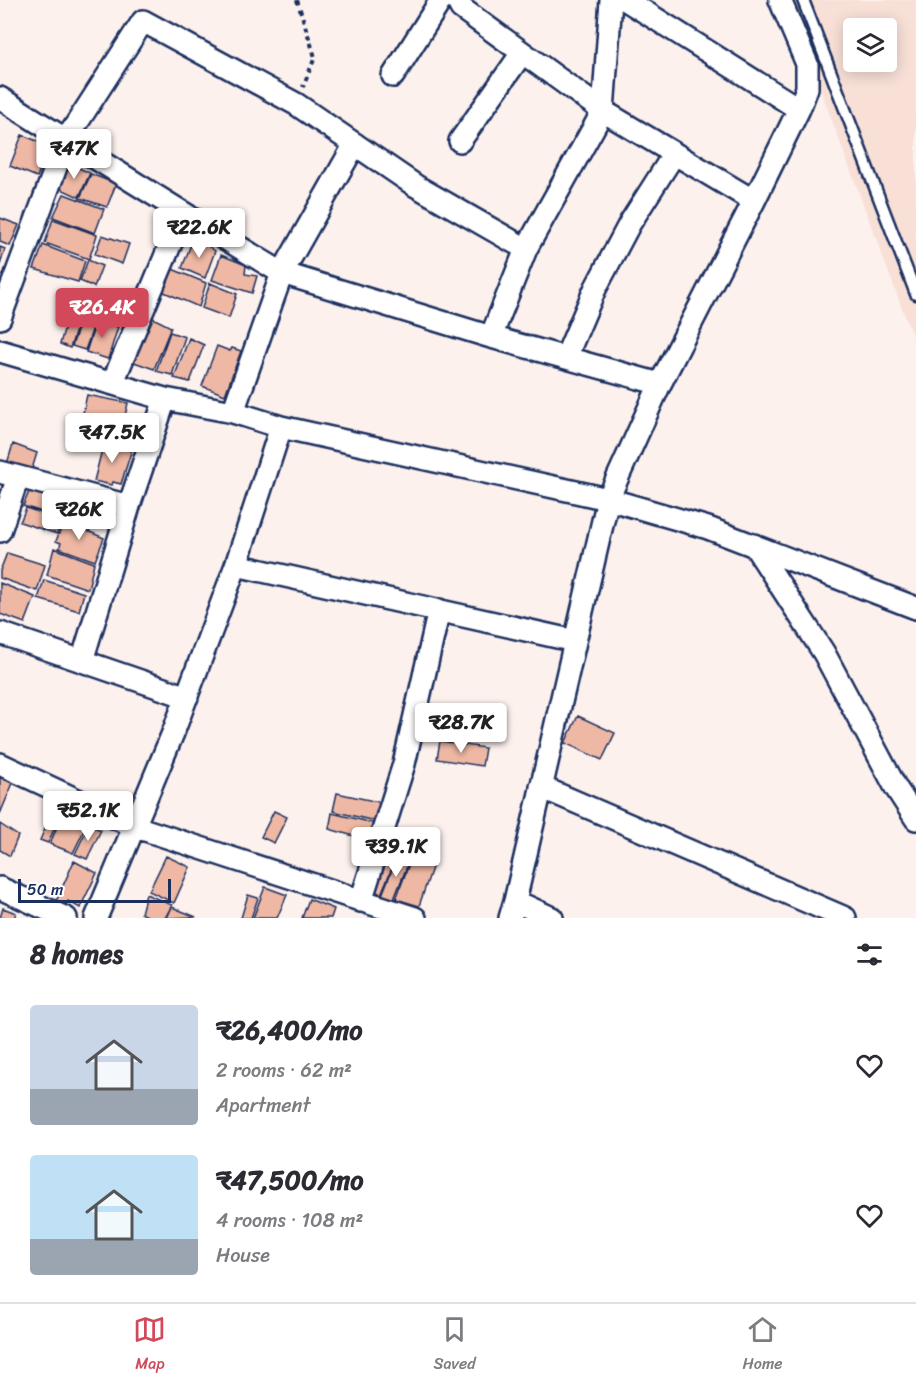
<!DOCTYPE html>
<meta charset="utf-8">
<style>
body{margin:0;font-family:Sriracha,sans-serif;background:#f2f2f3;color:#2b2b33;height:100vh;display:flex;flex-direction:column;font-size:22px;white-space:nowrap}
*{box-sizing:border-box;margin:0}
p{font-size:20px;color:#7c7c81}
.icon{flex:none;width:33px;height:33px;fill:none;stroke:currentColor;stroke-width:2;stroke-linecap:round;stroke-linejoin:round}
.map{position:relative;height:918px;overflow:hidden}
.sheet{display:flex;flex-direction:column;background:#fff;flex:1}
.sheet>*{flex:none}
.fabs{position:absolute;left:843px;top:18px;display:grid;gap:12px}
.fabs a{display:grid;place-items:center;width:54px;height:54px;border-radius:6px;background:#fff;box-shadow:0 3px 15px #0003;font-size:30px}
.scale{position:absolute;left:18px;bottom:15px;width:153px;box-sizing:border-box;padding-left:6px;border:3px solid #1b2f5e;border-top:0;font-size:16px;line-height:21px;white-space:nowrap;color:#1b2f5e;-webkit-text-stroke:4px #fff;paint-order:stroke}
.price{position:absolute;translate:-50% -51px;padding:0 14px;border-radius:6px;background:#fff;color:#222;font-size:20px;line-height:39px;filter:drop-shadow(0 2px 3px #0008)}
.price::after{content:'';position:absolute;left:50%;top:36px;width:18px;height:14px;margin-left:-9px;background:inherit;clip-path:polygon(0 0,100% 0,50% 100%)}
.price.current{background:#d1495b;color:#fff}
ul{padding:0;list-style:none}
li{display:flex;align-items:center;gap:18px;height:150px;padding:0 30px}
li span{display:grid;place-items:center;flex:none;width:168px;height:120px;border-radius:6px;color:#555}
li>.icon{margin-inline-start:auto}
span .icon{width:72px;height:72px;fill:#fffc;stroke-width:1}
li b{font-size:26px}
h2{display:flex;justify-content:space-between;align-items:center;height:72px;padding:0 30px;font-size:26px}
.dock{display:flex;justify-content:space-around;align-items:center;height:84px;border-top:2px solid #e1e1e2;background:#fff;font-size:16px;color:#7c7c81}
.dock a{display:grid;justify-items:center;gap:3px}
.dock .current{color:#d1495b}
.map>svg:first-child{display:block}
</style>
<div class="map">
<svg width="916" height="918" viewBox="0 0 916 918">
<rect width="100%" height="100%" fill="#fcf1ed"/>
<filter id="ink" filterUnits="userSpaceOnUse"><feTurbulence type="fractalNoise" baseFrequency=".0167" numOctaves="2"/><feDisplacementMap in="SourceGraphic" scale="12" xChannelSelector="R" yChannelSelector="G"/><feConvolveMatrix kernelMatrix="1 2 1 2 8 2 1 2 1" color-interpolation-filters="sRGB"/></filter>
<g filter="url(#ink)">
<!-- built -->
<path fill="#f8e0d7" fill-rule="evenodd" d="M787 0H916V346ZM854 28H886V62H854Z"/>
<!-- building -->
<path fill="#efb8a4" stroke="#1b2f5e" stroke-width="1.5" d="M22 135 50 146 37 177 10 166Z
M70 164 90 173 79 197 59 188Z
M91 174 116 184 107 207 80 198Z
M64 194 104 209 95 233 53 217Z
M0 218 19 225 10 246 0 242Z
M53 219 97 235 89 259 45 243Z
M102 235 129 244 122 264 95 254Z
M193 239 204 243 215 251 205 278 182 268Z
M43 245 85 261 78 282 34 269Z
M0 247 5 249 0 265Z
M221 255 246 265 245 274 257 276 252 293 212 280Z
M88 260 102 266 94 287 80 281Z
M165 266 206 283 199 307 157 289Z
M210 283 237 294 229 318 202 308Z
M70 308 82 312 70 348 60 344Z
M84 312 97 317 85 350 72 346Z
M151 317 171 327 154 369 134 362Z
M97 319 118 327 108 359 86 352Z
M170 332 185 337 172 375 156 371Z
M189 338 204 345 190 382 174 378Z
M217 346 230 351 232 348 241 351 225 395 202 386Z
M87 395 128 403 119 441 79 431Z
M124 428 148 433 143 449 120 442Z
M104 442 132 449 121 484 113 482 112 485 94 481Z
M13 444 37 453 32 469 7 464Z
M31 487 68 499 65 508 68 511 65 519 23 506Z
M26 508 62 520 57 534 20 522Z
M64 521 104 538 95 561 59 548 61 543 56 541Z
M54 548 94 563 88 589 47 575Z
M7 553 45 565 37 591 0 578V571Z
M44 580 84 593 79 611 38 599Z
M0 583 35 597 25 623 0 614Z
M578 716 615 733 602 760 565 743Z
M440 741 485 748 482 766 437 759Z
M0 777 13 783 0 814Z
M337 793 383 803 379 822 333 811Z
M56 804 63 809 48 843 40 840Z
M65 807 77 811 76 815 89 820 73 853 50 844Z
M274 811 287 817 274 843 261 837Z
M332 813 373 823 368 840 329 829Z
M0 824 18 836 10 856 0 850Z
M89 825 101 830 87 859 75 854Z
M385 852 397 856 381 894 370 889Z
M398 855 409 861 394 899 382 895Z
M166 856 190 867 174 903 149 891Z
M412 856 433 865 419 906 396 899Z
M74 861 97 873 80 908 68 901 63 911 54 906Z
M265 887 287 895 277 918H253Z
M146 894 172 905 165 918H151L141 913Z
M248 895 258 898 251 918H241Z
M309 899 334 909 331 918H302Z
M172 907 196 917 167 918Z
M3 908 16 913 14 918H0Z"/>
<g fill="none" stroke-linecap="round" stroke-linejoin="round">
<!-- lane casing -->
<g stroke="#1b2f5e" stroke-width="15">
<path id="lane" d="M803 0 916 294"/>
</g>
<!-- street casing -->
<g stroke="#1b2f5e" stroke-width="26">
<path id="street" d="M457 0 461 8 603 111
M626 0 799 109 754 201
M780 0 807 64V88L799 109
M393 76 441 0
M0 98C93 157 187 216 282 273L233 412
M603 111 611 0
M460 141 522 53
M355 144 282 273 491 337
M0 318 66 140 143 21 296 104 416 186 526 249 603 111 754 201 660 384 491 337 526 249
M0 351 165 399 233 412 281 427 608 499 660 384
M566 357 595 289 630 223 674 154
M113 382 183 214
M0 472 129 506 82 661 187 697
M129 506 165 399
M0 531 18 477
M754 545 824 653 896 788 916 819
M236 565 575 641
M0 633 82 661
M0 764 133 826 415 918
M541 787 845 918
M0 888 66 918
M361 901 404 764 439 610
M515 901 608 499 708 528 916 608
M96 918 173 733 236 565 281 427
M510 918 515 901 552 918"/>
</g>
<!-- path -->
<path stroke="#1b2f5e" stroke-width="4" stroke-dasharray="4.5 4.5" stroke-linecap="butt" d="M297 0 315 57 303 87"/>
<!-- lane -->
<use href="#lane" stroke="#fff" stroke-width="10"/>
<!-- street -->
<use href="#street" stroke="#fff" stroke-width="21"/>
</g>
</g>
</svg>
<div class="fabs">
<a><svg class="icon" aria-label="layers" viewBox="0 0 24 24"><path d="M12 4l9 5-9 5-9-5zM3 14l9 5 9-5"/></svg></a>
</div>
<div class="scale">50 m</div>
<b class="price" style="left:74px;top:180px">₹47K</b>
<b class="price" style="left:199px;top:259px">₹22.6K</b>
<b class="price current" style="left:102px;top:339px">₹26.4K</b>
<b class="price" style="left:112px;top:464px">₹47.5K</b>
<b class="price" style="left:79px;top:541px">₹26K</b>
<b class="price" style="left:461px;top:754px">₹28.7K</b>
<b class="price" style="left:88px;top:842px">₹52.1K</b>
<b class="price" style="left:396px;top:878px">₹39.1K</b>
</div>
<section class="sheet">
<h2>8 homes<svg class="icon" aria-label="filters" viewBox="0 0 24 24"><path d="M4 7h16M4 17h16"/><circle cx="9" cy="7" r="2"/><circle cx="15" cy="17" r="2"/></svg></h2>
<ul>
<li><span style="background:linear-gradient(#c9d6e8 70%,#9aa5b1 0)"><svg class="icon" aria-label="home" viewBox="0 0 24 24"><path d="M3 11l9-7 9 7M6 9v11h12V9"/></svg></span><div><b>₹26,400/mo</b><p>2 rooms · 62 m²</p><p>Apartment</p></div><svg class="icon" aria-label="heart" viewBox="0 0 24 24"><path d="M12 20l-8-8c-3-5 5-10 8-4 3-6 11-1 8 4z"/></svg></li>
<li><span style="background:linear-gradient(#bfe0f5 70%,#9aa5b1 0)"><svg class="icon" aria-label="home" viewBox="0 0 24 24"><path d="M3 11l9-7 9 7M6 9v11h12V9"/></svg></span><div><b>₹47,500/mo</b><p>4 rooms · 108 m²</p><p>House</p></div><svg class="icon" aria-label="heart" viewBox="0 0 24 24"><path d="M12 20l-8-8c-3-5 5-10 8-4 3-6 11-1 8 4z"/></svg></li>
</ul>
</section>
<nav class="dock">
<a class="current"><svg class="icon" aria-label="map" viewBox="0 0 24 24"><path d="M3 6l6-2 6 2 6-2v14l-6 2-6-2-6 2zM9 4v14M15 6v14"/></svg>Map</a>
<a><svg class="icon" aria-label="saved" viewBox="0 0 24 24"><path d="M7 4h10v16l-5-4-5 4z"/></svg>Saved</a>
<a><svg class="icon" aria-label="home" viewBox="0 0 24 24"><path d="M3 11l9-7 9 7M6 9v11h12V9"/></svg>Home</a>
</nav>
